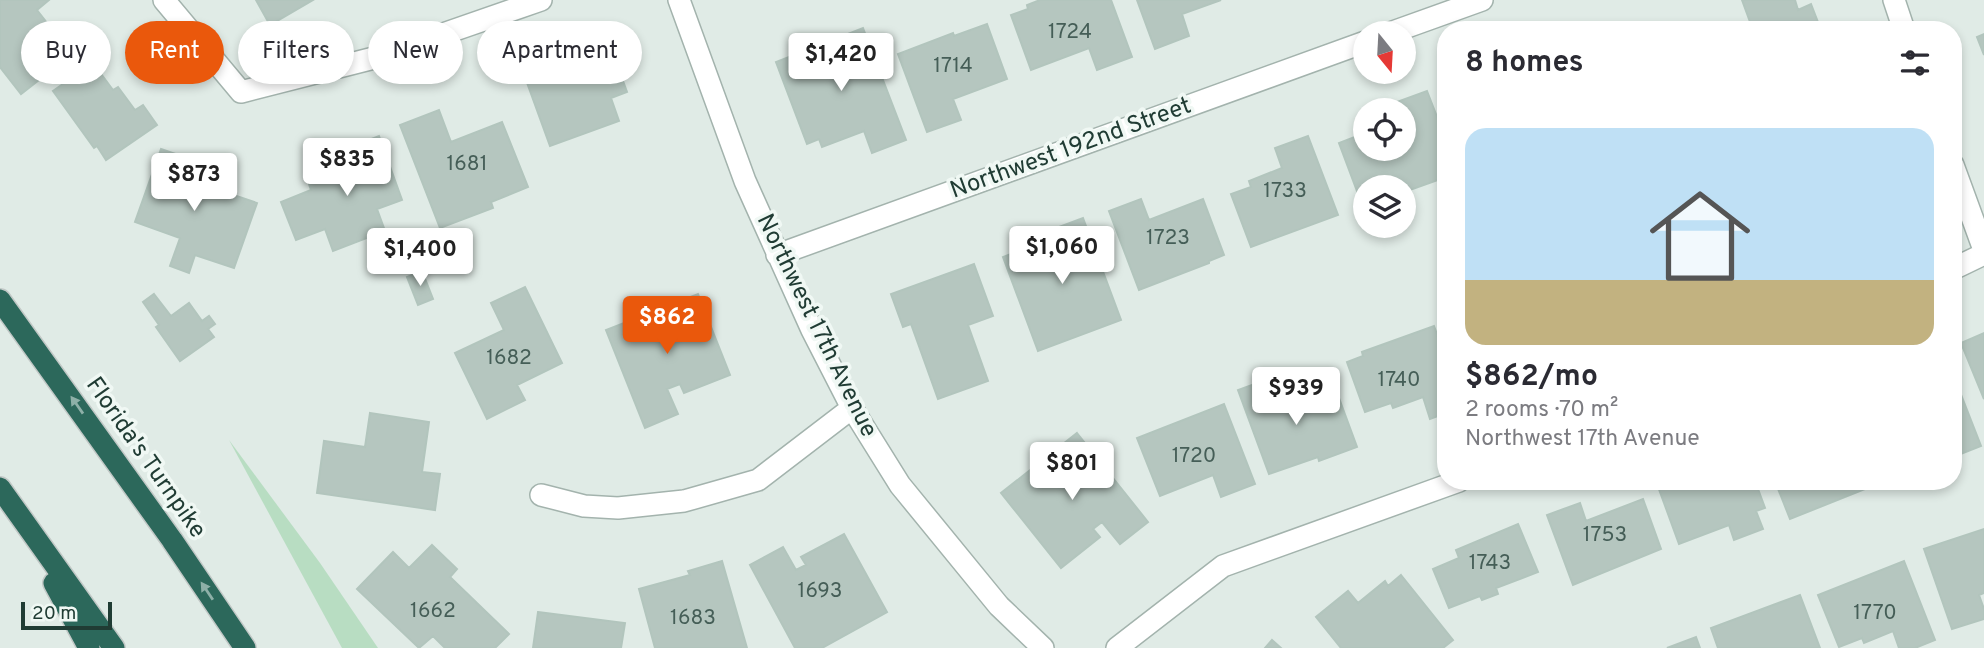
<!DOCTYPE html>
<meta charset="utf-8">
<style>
body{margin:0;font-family:Overpass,sans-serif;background:#f2f2f3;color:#2b2b33;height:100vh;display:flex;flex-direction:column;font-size:26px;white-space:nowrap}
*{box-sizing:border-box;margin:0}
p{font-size:23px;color:#7c7c81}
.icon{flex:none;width:38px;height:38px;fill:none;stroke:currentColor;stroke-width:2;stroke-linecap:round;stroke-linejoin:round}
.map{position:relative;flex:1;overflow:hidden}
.panel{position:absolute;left:1437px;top:21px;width:525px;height:469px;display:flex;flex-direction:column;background:#fff;border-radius:28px;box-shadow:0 4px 10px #0003}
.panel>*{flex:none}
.hud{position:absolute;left:21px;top:21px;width:665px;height:63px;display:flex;gap:14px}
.needle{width:46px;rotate:162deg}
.tools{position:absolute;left:1353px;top:21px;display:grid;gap:14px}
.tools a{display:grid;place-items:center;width:63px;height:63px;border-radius:50%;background:#fff;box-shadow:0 4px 10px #0003;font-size:35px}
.scale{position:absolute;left:21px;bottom:18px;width:91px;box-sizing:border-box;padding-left:7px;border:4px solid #203c34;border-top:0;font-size:19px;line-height:24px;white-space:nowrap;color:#203c34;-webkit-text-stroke:5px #f0f8f4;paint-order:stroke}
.price{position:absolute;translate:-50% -60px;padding:0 16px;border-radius:7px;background:#fff;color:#222;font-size:23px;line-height:46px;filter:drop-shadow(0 2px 4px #0008)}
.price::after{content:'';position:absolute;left:50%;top:42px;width:21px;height:16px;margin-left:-10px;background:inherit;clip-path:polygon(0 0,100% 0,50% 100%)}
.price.selected{background:#ea580c;color:#fff}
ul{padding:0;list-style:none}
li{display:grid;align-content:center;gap:14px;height:371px;padding:0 28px}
li span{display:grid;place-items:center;height:217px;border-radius:21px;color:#555}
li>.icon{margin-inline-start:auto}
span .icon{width:126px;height:126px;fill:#fffc;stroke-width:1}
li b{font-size:30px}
h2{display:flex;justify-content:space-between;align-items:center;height:84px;padding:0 28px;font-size:30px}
.pill{padding:0 24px;border-radius:32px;background:#fff;box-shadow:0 4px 10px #0003;font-size:24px;line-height:63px}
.pill.selected{background:#ea580c;color:#fff}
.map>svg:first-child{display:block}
</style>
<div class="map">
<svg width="1984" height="648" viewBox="0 0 1984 648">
<rect width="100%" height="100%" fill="#e0ebe6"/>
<!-- green -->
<path fill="#b8ddc2" d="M229 440 320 563 378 648H342Z"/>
<!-- building -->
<path fill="#b5c6bf" stroke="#b2c5bd" stroke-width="2" d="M0 0H49L37 10 62 42 57 46 67 58 21 94 0 67Z
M256 0H313L270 25Z
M1040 0H1111L1132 57 1097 70 1089 48 1031 70 1011 15 1028 9 1027 5Z
M1137 0H1221L1182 14 1189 36 1155 49Z
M1742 0H1795L1798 10 1811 4 1821 30H1753Z
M987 24 1007 79 953 99 961 120 927 132 898 54 953 33 954 36Z
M863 28 906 140 872 153 864 131 822 147 819 139 807 144 776 62Z
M1984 34V55L1977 37Z
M610 45 627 92 611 98 619 121 550 146 525 77Z
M93 63 113 90 118 87 135 110 143 105 157 125 106 160 97 146 94 148 53 91Z
M1427 91 1446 140V177L1404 192V187H1365V206L1363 207 1339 143 1365 133V149H1404V110H1397L1394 103Z
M439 110 451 142 502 122 528 187 491 202 493 208 440 228 400 125Z
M379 136 402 200 377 209 385 231 333 251 325 229 296 240 281 202 311 190 309 184 347 170 340 151Z
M1308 136 1338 215 1251 247 1231 194 1251 187 1249 181 1282 168 1275 148Z
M161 149 202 163 195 182 257 203 234 268 195 255 189 273 170 266 180 238 135 222Z
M1141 199 1149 220 1203 199 1224 255 1209 261V263L1139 290 1109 211Z
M1083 218 1121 320 1038 351 1003 257 1051 239 1048 231Z
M974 264 993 316 968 325 988 381 938 399 911 324 903 327 891 294Z
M422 271 433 299 418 305 407 277Z
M525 287 562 363 517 385 525 400 487 419 455 353 504 330 491 303Z
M154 294 171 316 189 303 202 321 209 316 215 324 208 329 214 337 180 361 156 327 159 325 143 302Z
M698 294 730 375 684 393 680 384 667 389 678 414 645 428 606 330Z
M1434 326 1446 358V413L1430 419 1423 397 1393 408 1391 403 1365 412 1347 362 1363 356 1362 352Z
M1984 333V399L1961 343Z
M1953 374 1981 446 1953 457Z
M1271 378 1282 409 1336 390 1357 447 1319 461 1318 457 1269 474 1238 390Z
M1224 404 1255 484 1221 497 1213 475 1160 496 1137 438Z
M370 413 429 422 422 472 440 474 435 510 317 493 324 441 365 447Z
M1077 433 1148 522 1120 544 1102 522 1093 529 1100 537 1061 568 1001 493Z
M1656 481H1755L1765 508 1756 511 1763 529 1734 540 1729 525 1679 544Z
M1775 481H1879L1880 483 1790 519Z
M1643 499 1661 549 1573 585 1547 515 1580 503 1586 521Z
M1518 524 1538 572 1496 588 1498 594 1482 600 1480 596 1449 608 1433 569 1459 558 1456 550Z
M1984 529V593L1979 595 1984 609V619L1952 629 1924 549Z
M844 534 887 612 822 648H795L750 565 783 547 796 570 806 565 801 557Z
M432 545 457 569 450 577 509 634 495 648H445L433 636 419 648 357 589 393 552 409 568Z
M722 561 747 648H655L639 589 690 575 688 571Z
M1904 561 1935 640 1915 648H1899L1893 631 1864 643 1862 638 1839 647 1818 595Z
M1401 575 1453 640 1443 648H1341L1316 617 1348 591 1358 603 1385 581 1388 586Z
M1800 595 1820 648H1718L1711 628Z
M538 612 625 623 621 648H533Z
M1696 637 1700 648H1667Z
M1272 640 1281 648H1265Z"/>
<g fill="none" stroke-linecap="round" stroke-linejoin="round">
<!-- minor casing -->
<g stroke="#a3b3ad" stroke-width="24">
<path id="minor" d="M164 0 241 92 374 58 541 0
M679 0 745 181 812 330 852 408 900 485 999 606 1043 648
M1894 0 1904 30
M1390 33 1482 0
M1953 165 1984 250
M777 255 1365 42
M1953 269 1984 254
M541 495 584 506 618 508 684 501 758 480 852 408
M1117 648 1223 566 1459 481"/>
</g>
<!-- motorway casing -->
<g stroke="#c1c8c6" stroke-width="24">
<path id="motorway" d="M0 300 172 540 245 648
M0 488 114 648
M54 583 89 648"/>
</g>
<!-- minor -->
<use href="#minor" stroke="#fff" stroke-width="21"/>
<!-- motorway -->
<use href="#motorway" stroke="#2c685b" stroke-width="21"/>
</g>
<!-- one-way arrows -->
<defs><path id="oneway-solid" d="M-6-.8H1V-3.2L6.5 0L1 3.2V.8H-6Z" transform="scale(1.75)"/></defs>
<g fill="#8eb0a8">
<use href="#oneway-solid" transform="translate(77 405) rotate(-125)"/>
<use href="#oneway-solid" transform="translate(207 591) rotate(-124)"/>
</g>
<g text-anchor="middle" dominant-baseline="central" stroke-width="7" stroke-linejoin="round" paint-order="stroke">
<!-- number labels -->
<g font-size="21" fill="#455e57">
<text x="1070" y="32">1724</text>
<text x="953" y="66">1714</text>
<text x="467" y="164">1681</text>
<text x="1285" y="191">1733</text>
<text x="1168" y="238">1723</text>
<text x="509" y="358">1682</text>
<text x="1399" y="380">1740</text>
<text x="1194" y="456">1720</text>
<text x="1605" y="535">1753</text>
<text x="1490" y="563">1743</text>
<text x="820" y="591">1693</text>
<text x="433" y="611">1662</text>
<text x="1875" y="613">1770</text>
<text x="693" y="618">1683</text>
</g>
<!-- street labels -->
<g font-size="24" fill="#203c34" stroke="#f0f8f4">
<text transform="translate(1071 149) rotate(-20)">Northwest 192nd Street</text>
<text transform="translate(816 326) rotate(64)">Northwest 17th Avenue</text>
<text transform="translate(145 458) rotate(55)">Florida's Turnpike</text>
</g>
</g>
</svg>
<div class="tools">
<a><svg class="needle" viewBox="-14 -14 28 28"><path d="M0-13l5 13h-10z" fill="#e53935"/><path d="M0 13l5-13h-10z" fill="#7c7c81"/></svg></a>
<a><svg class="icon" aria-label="locate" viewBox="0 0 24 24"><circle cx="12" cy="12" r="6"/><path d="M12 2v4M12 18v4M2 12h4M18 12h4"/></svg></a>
<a><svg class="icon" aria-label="layers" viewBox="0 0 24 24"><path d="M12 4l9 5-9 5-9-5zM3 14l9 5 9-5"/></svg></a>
</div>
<div class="scale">20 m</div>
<b class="price" style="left:841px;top:93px">$1,420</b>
<b class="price" style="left:347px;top:198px">$835</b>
<b class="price" style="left:194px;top:213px">$873</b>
<b class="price" style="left:1062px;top:286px">$1,060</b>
<b class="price" style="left:420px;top:288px">$1,400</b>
<b class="price selected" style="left:667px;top:356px">$862</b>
<b class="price" style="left:1296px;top:427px">$939</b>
<b class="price" style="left:1072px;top:502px">$801</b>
<div class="hud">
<a class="pill">Buy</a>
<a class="pill selected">Rent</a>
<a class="pill">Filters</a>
<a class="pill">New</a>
<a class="pill">Apartment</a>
</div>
<section class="panel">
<h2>8 homes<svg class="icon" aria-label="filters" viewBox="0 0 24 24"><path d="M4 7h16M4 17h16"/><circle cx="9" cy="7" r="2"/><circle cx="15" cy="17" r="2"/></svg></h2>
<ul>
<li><span style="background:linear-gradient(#bfe0f5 70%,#c2b280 0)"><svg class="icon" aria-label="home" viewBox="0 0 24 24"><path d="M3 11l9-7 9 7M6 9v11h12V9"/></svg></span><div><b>$862/mo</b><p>2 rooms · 70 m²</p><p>Northwest 17th Avenue</p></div></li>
</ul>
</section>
</div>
